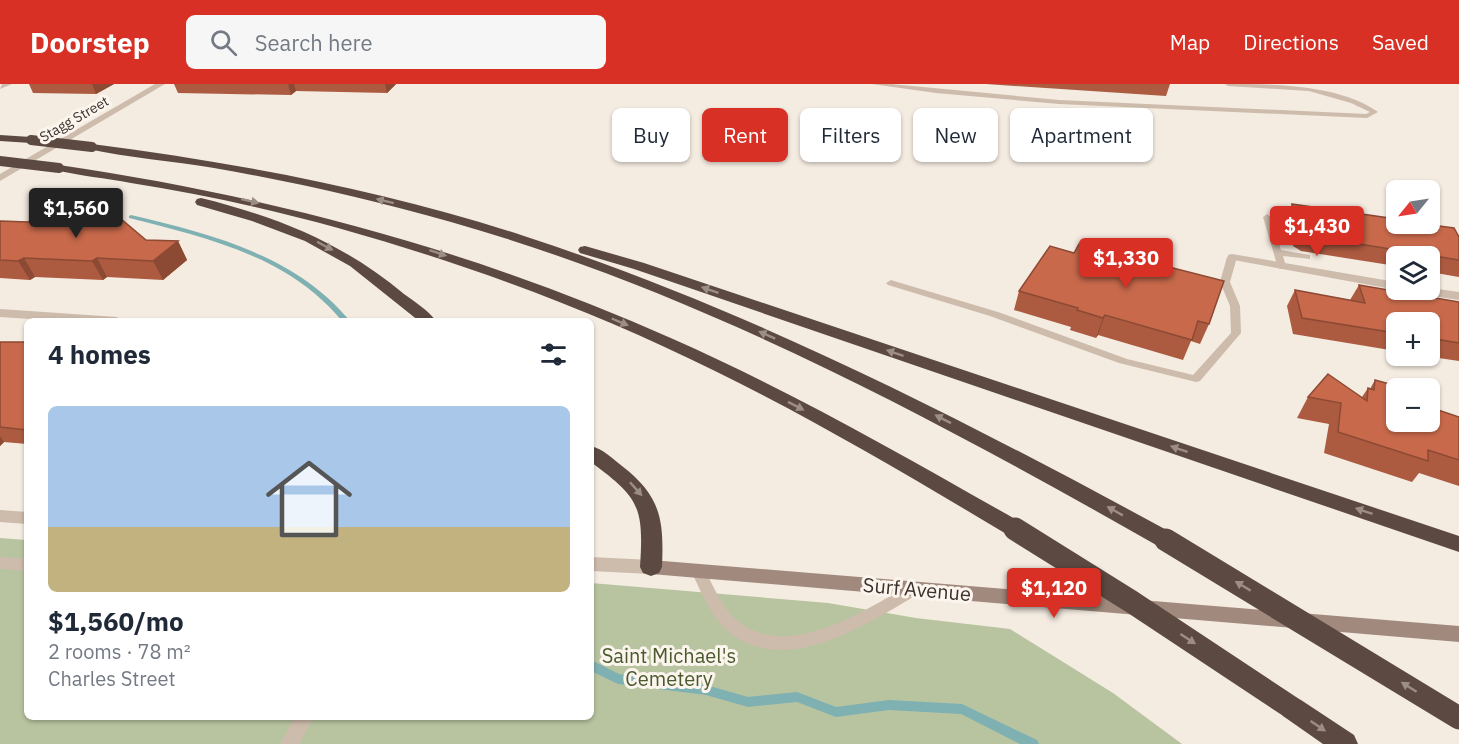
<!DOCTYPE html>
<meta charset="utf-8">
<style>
body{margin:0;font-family:"IBM Plex Sans",sans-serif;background:#f6f6f7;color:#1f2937;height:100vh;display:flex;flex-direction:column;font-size:22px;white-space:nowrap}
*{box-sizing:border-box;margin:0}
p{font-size:20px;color:#747a83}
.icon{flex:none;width:33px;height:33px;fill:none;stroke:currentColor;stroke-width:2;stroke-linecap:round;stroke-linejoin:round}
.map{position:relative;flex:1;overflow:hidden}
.sheet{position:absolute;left:24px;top:234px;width:570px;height:402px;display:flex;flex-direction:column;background:#fff;border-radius:9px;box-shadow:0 2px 4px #0004}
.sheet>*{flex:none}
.banner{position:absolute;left:612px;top:24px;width:570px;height:54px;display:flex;gap:12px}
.needle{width:39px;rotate:240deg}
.buttons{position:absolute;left:1386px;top:96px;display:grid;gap:12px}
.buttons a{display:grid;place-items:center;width:54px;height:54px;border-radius:9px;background:#fff;box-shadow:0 2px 4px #0004;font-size:30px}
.price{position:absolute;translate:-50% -51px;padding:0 14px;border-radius:6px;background:#d93025;color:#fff;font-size:20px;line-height:39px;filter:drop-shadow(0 2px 3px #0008)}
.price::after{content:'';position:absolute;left:50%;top:36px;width:18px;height:14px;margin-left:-9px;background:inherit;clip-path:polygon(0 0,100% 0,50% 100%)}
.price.current{background:#222;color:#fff}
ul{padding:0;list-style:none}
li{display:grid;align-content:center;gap:12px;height:318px;padding:0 24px}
li span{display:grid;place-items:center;height:186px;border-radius:9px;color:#555}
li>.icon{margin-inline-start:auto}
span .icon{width:108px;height:108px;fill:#fffc;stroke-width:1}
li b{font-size:26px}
h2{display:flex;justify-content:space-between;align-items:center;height:72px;padding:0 24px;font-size:26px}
.tag{padding:0 21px;border-radius:9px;background:#fff;box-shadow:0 2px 4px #0004;font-size:21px;line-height:54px}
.tag.current{background:#d93025;color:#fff}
header{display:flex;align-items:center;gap:36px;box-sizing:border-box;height:84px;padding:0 30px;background:#d93025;color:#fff}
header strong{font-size:28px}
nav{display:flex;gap:33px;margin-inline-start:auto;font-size:21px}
.search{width:420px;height:54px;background:#f6f6f7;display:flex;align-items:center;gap:15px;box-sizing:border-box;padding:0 21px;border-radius:9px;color:#747a83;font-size:22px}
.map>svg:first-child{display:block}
</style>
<header>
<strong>Doorstep</strong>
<div class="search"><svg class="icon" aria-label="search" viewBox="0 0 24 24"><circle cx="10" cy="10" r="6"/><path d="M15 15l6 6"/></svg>Search here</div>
<nav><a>Map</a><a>Directions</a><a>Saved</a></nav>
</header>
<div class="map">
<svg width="1459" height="660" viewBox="0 0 1459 660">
<rect width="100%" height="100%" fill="#f4ebe1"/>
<!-- green -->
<path fill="#b8c4a0" d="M0 454 27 456V633H591V499L828 519 916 534 1010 545 1113 609 1182 660H0Z"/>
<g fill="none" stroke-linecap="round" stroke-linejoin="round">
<!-- stream -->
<path fill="#7fb0b2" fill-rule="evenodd" d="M131 131C211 150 295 171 350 237H342C336 230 330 223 323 217 271 168 196 151 129 134V132Z
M591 576 619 590 706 601 748 613 797 608 836 623 889 616 962 620 1037 656 1039 660H1020L961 630 889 626 836 633 797 618 748 623 706 611 618 600 591 587Z"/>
<!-- service -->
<path fill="#cdbbac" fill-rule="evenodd" d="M872 0H891L1059 16 1366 30 1370 28 1351 19 1309 7 1228 2 1225 0C1271 0 1339 0 1378 28L1367 34 1059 20 936 9Z
M1267 130 1271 133 1281 166 1310 171V175L1283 172 1286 182 1281 185 1278 184 1263 133Z
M1232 170 1237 173 1230 198 1240 222 1241 249 1200 297 1196 298 1119 279 990 232 888 201 886 199 891 196 894 197 998 228 1127 275 1193 291 1231 249 1230 222 1220 198 1227 173Z
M0 473 27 475V487L0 485Z
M698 481 703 483C714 502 723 528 742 540 793 575 864 526 910 501L915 499 920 501 923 505 920 509C868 539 788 594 730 549 711 534 701 507 691 487L693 483Z
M295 633H314L299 660H280Z"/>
<!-- minor -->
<path fill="#cdbbac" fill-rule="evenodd" d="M12 0 0 5 2 0Z
M155 0H165L0 97V90Z
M1232 170 1396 198 1397 206 1228 175V171Z
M1430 204 1459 208V216L1418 210 1412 206Z
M0 225 117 233 123 237H61L0 233Z"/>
<!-- tertiary -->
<path fill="#cdbbac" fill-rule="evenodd" d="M0 426 27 428V440L0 438Z
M591 473 651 476 657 478 660 483 657 488 651 490 591 487Z"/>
<!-- secondary -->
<path fill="#a18a7d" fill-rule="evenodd" d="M651 476 1459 542V558L651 490 645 488 642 483 645 478Z"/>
<!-- motorway -->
<path fill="#5c4a42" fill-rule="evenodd" d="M0 51 31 53 36 56 31 59 0 57Z
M92 60C238 79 384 106 524 152 751 226 964 336 1174 450L1177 456 1174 462 1166 464 1158 462C933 334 701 209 451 138 373 116 294 98 214 84 172 77 129 74 88 65L87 63Z
M59 81C271 112 476 167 673 255 793 308 908 374 1022 439L1026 445 1022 451 1015 453 1008 451C911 393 815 336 715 287 594 227 467 180 338 144 270 125 201 110 131 99 106 94 80 92 55 86V82Z
M201 114C278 133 343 159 404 210 415 218 428 226 436 237H419L350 182 305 157 252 137 197 121 195 118 197 115Z
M585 162 644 179 1459 452V468L634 185 580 169 578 166 580 163Z
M591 362C603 365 612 374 622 382 661 412 664 436 662 483L659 489 651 492 643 489 640 483C644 422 639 414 591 378Z
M1292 612 1301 616 1354 651 1358 660H1323L1283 632 1279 624 1283 616Z"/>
<!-- motorway-bridge-far1 -->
<path stroke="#5c4a42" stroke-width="10" d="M31 56 92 63
M0 77 59 84"/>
<!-- motorway-bridge -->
<path stroke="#5c4a42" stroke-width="23" d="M1015 445 1132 518 1292 624
M1166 456 1459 634"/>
</g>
<!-- wall -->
<path fill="#ac5a40" d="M29 0H114L96 10 33 9Z
M174 0H396L387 9 296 7 291 11 178 9Z
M986 0H1170L1166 12Z
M1292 120 1459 153V193L1430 188V172H1396V182L1301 167 1293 162 1286 134Z
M0 137 28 138 146 156 178 157 187 176 163 196 107 193 103 196 35 193 30 196 0 194Z
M1050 162 1209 240 1200 260 1191 257 1183 276 1098 251 1096 254 1070 246 1071 243 1014 226 1019 207Z
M1359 201 1459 218V277L1425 272H1430V238H1396V267L1293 250 1287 222 1295 206 1350 216Z
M0 258H27V360L4 358 0 362Z
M1375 296 1432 324 1459 333V402L1419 389 1412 398 1324 369 1329 340 1297 334 1308 313H1362L1368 304 1370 305Z"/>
<!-- shaded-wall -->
<path fill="#8c4a34" d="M92 0H114L96 10Z
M288 0H294L296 7 291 11Z
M385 0H396L387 9Z
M178 157 187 176 163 196 153 177Z
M24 174 35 193 30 196 18 177Z
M97 174 107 193 103 196 92 177Z
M1105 231 1098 251 1096 254 1103 234Z
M0 352 4 358 0 362Z"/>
<!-- building -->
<path fill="#c8694b" stroke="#8c4a34" stroke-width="1.5" d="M1292 120 1396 135V140H1424L1454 144 1459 153V176L1309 152 1300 147Z
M46 128 108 131 102 134 121 135 146 156 178 157 153 177 97 174 92 177 24 174 18 177 0 176V137L28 138Z
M1079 160 1224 197 1209 240 1198 237 1192 256 1105 231 1103 234 1077 226 1078 224 1019 207 1050 162 1074 169Z
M1359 201 1459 218V259L1430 254V238H1396V249L1302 234 1295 206 1365 219Z
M0 258H27V346L0 343Z
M1328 290 1367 317 1368 304 1374 306 1375 296 1404 304H1396V338H1430V312L1433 313 1432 324 1459 333V376L1428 366V377L1338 348 1341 319 1308 313Z"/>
<!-- one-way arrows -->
<defs><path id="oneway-solid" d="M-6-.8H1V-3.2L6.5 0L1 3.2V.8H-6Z" transform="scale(1.5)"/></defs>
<g fill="#9c8e87">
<use href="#oneway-solid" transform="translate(250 117) rotate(13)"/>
<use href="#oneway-solid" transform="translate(385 117) rotate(-166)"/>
<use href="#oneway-solid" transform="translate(325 162) rotate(28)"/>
<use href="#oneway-solid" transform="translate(438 169) rotate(18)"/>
<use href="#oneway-solid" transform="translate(710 206) rotate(-161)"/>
<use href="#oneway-solid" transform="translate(620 238) rotate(23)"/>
<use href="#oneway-solid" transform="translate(767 251) rotate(-156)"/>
<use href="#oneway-solid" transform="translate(895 269) rotate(-161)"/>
<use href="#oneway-solid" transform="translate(796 322) rotate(27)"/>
<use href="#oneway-solid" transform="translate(943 335) rotate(-153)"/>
<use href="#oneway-solid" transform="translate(1179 365) rotate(-161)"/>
<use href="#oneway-solid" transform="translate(636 405) rotate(48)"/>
<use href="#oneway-solid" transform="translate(1115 427) rotate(-151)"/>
<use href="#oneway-solid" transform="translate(1364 427) rotate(-161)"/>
<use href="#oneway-solid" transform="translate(1243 502) rotate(-149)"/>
<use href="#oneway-solid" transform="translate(1188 555) rotate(33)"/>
<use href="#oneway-solid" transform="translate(1409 603) rotate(-148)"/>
<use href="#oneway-solid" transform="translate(1318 642) rotate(34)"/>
</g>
<g text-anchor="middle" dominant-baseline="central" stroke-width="6" stroke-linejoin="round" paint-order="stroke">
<!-- far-street labels -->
<g font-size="14" fill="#3b302b" stroke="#fbf5ee">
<text transform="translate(74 35) rotate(-30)">Stagg Street</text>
</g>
<!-- near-street labels -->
<g font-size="20" fill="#3b302b" stroke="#fbf5ee">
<text transform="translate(917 505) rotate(5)">Surf Avenue</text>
</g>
<!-- near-park labels -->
<g font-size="20" fill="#4a5a2e" stroke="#fbf5ee">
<text x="669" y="571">Saint Michael's<tspan x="669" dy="23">Cemetery</tspan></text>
</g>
</g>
</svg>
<div class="buttons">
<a><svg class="needle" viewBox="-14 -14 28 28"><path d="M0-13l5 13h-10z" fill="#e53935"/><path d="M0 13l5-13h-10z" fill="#747a83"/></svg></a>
<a><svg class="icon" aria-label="layers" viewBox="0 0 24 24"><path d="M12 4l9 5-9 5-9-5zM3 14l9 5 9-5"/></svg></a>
<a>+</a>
<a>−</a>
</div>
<b class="price current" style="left:76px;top:155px">$1,560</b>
<b class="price" style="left:1317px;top:173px">$1,430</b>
<b class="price" style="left:1126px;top:205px">$1,330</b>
<b class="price" style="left:1054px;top:535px">$1,120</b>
<div class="banner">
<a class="tag">Buy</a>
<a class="tag current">Rent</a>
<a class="tag">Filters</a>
<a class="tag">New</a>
<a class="tag">Apartment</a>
</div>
<section class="sheet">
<h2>4 homes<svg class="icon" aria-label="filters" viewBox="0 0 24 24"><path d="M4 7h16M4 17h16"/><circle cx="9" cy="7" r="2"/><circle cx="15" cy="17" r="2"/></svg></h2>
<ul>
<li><span style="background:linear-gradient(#a9c7e8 65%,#c2b280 0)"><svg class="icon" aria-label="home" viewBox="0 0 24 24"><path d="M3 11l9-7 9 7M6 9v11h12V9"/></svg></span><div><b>$1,560/mo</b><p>2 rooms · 78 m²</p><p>Charles Street</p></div></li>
</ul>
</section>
</div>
